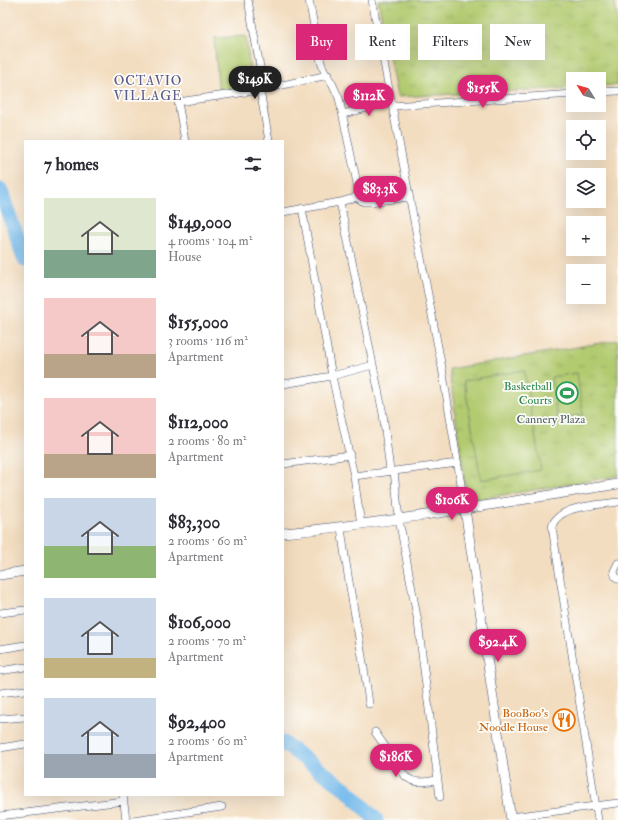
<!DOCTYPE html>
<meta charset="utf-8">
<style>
body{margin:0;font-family:"IM FELL Double Pica",serif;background:#f2f2f3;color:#2b2b33;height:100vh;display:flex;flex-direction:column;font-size:15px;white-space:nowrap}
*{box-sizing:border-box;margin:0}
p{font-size:13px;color:#7c7c81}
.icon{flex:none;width:22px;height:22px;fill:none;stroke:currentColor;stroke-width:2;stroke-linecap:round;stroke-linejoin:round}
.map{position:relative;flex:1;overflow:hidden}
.panel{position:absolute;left:24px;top:140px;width:260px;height:656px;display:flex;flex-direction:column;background:#fff;border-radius:0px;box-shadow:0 4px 16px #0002}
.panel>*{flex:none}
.top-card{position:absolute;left:296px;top:24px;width:262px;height:36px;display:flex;gap:8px}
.needle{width:26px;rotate:307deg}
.fabs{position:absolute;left:566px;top:72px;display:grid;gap:8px}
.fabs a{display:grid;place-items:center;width:40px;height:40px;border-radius:0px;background:#fff;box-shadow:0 4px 16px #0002;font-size:20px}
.price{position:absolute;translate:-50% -34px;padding:0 9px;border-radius:14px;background:#db2777;color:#fff;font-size:13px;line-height:26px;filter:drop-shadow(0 1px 2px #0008)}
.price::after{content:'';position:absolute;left:50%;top:24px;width:12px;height:9px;margin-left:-6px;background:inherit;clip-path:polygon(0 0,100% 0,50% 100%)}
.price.active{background:#222;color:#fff}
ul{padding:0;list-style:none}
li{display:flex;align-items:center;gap:12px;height:100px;padding:0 20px}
li span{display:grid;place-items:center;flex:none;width:112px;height:80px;border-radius:0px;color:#555}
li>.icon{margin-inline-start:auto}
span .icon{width:48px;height:48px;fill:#fffc;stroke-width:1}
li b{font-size:17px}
h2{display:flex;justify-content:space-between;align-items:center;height:48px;padding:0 20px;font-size:17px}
.chip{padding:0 14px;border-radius:0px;background:#fff;box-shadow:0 4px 16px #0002;font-size:14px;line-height:36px}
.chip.active{background:#db2777;color:#fff}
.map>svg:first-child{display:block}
</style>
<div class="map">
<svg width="618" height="820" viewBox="0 0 618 820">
<defs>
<pattern id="park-tufts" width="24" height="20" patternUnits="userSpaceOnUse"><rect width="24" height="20" fill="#b2ca6f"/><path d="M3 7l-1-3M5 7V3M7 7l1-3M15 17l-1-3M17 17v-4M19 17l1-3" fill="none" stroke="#98ae63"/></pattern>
</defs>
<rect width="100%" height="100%" fill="#fdfcf7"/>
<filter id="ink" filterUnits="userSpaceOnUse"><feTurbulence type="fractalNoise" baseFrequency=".025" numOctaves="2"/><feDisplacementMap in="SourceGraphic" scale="8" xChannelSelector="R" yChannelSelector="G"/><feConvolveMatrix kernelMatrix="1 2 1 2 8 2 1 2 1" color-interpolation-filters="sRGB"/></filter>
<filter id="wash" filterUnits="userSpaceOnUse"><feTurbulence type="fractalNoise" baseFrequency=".012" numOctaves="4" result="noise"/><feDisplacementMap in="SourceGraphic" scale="16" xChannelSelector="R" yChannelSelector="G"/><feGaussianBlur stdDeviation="0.9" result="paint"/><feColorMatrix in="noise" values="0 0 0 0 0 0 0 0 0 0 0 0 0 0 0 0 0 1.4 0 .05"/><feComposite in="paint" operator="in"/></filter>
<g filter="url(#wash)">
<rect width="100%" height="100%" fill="#f3ddc0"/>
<!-- park -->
<path fill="url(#park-tufts)" stroke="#667c66" d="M378 0H614L618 20V85L599 86V79H573V88L397 97Z
M618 340V476L467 501 449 369Z"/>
<!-- pitch -->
<path fill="#b2ca6f" stroke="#667c66" d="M246 36 252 90 219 95 214 38Z
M524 370 541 470 481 480 464 381Z
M577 373 583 415 557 418 551 377Z"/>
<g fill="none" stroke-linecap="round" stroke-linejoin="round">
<!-- river -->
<path stroke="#76bbec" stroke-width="15" d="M0 189 25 260
M283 743 347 790 376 820"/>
</g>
</g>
<g filter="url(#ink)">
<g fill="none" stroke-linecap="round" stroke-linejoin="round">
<!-- street casing -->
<g stroke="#3b496d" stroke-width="8">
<path id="street" d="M248 0 264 89
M372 0 442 368 465 509
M260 90 269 141
M599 92 618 91
M392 106 573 94
M343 114 391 102
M185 141 178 102 260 90 328 75
M356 197 364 202H370L409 197
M340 202 383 414 390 471
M302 208 332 376 354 476 361 525
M283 212 340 202 354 198 359 193 339 98 332 83 324 71 321 62 309 0
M283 384 332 376 373 365
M283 464 350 455
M394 471 399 519 418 622 440 797
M354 476 458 463
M341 527C348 587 362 645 369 704
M618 563 614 571 615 576 618 579
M0 613 25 610
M0 649 25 645
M0 671 25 667
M0 693 25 690
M0 719 25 717
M375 732 406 777C417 785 426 781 438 780
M0 748 25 744
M123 795 126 820
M0 816 124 801
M511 817 618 803
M133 820 222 807
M598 820 552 527C557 505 599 505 618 502"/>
</g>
<!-- secondary casing -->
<g stroke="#3b496d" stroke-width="10">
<path id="secondary" d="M465 509 511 820
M283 533C395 522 507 502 618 484
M0 575 25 571"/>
</g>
<!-- street -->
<use href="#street" stroke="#fff" stroke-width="7"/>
<!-- secondary -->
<use href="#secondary" stroke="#fff" stroke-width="9"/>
</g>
</g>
<!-- icons -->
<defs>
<g id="stadium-ring" transform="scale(1.15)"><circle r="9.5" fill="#fdfcf7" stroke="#2e9e5b" stroke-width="1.5"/><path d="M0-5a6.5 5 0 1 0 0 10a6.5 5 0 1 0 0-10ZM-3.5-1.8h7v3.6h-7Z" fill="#2e9e5b"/></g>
<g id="restaurant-ring" transform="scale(1.15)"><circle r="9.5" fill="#fdfcf7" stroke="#e8710a" stroke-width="1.5"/><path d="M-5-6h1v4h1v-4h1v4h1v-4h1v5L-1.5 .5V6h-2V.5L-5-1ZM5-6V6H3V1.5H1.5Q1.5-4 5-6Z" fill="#e8710a"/></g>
</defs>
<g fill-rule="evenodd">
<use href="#stadium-ring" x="567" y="393"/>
<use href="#restaurant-ring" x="564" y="720"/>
</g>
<g text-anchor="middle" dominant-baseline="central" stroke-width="3.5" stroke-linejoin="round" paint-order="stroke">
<!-- leisure labels -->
<g font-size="12" fill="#27864d" stroke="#fdfcf7" text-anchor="end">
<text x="552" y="386">Basketball<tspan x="552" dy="14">Courts</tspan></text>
</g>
<!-- park labels -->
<g font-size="12" fill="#485e63" stroke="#fdfcf7">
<text x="551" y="419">Cannery Plaza</text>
</g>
<!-- food labels -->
<g font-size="12" fill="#c56008" stroke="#fdfcf7" text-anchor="end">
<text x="548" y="713">BooBoo's<tspan x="548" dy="14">Noodle House</tspan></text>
</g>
<!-- neighbourhood labels -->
<g font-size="13" letter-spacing="1" fill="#5b5b8c" stroke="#fdfcf7">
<text x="148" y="81">OCTAVIO<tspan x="148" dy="15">VILLAGE</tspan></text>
</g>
</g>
</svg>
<div class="fabs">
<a><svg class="needle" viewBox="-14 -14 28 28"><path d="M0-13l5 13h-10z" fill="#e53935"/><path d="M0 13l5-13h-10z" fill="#7c7c81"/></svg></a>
<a><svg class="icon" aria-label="locate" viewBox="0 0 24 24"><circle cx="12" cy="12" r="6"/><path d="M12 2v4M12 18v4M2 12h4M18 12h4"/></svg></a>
<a><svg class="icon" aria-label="layers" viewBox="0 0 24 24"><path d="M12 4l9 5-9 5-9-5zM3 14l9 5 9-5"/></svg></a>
<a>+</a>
<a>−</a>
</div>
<b class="price active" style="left:255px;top:100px">$149K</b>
<b class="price" style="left:483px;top:109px">$155K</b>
<b class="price" style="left:369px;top:117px">$112K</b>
<b class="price" style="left:380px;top:210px">$83.3K</b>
<b class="price" style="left:452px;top:521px">$106K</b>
<b class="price" style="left:498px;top:663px">$92.4K</b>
<b class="price" style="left:396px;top:778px">$186K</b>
<div class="top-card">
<a class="chip active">Buy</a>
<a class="chip">Rent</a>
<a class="chip">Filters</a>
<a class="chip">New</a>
</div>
<section class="panel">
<h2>7 homes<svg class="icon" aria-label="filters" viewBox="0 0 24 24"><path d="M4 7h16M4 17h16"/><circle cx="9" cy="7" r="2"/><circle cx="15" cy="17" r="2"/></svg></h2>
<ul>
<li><span style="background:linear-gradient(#dfe7d0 65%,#7fa58c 0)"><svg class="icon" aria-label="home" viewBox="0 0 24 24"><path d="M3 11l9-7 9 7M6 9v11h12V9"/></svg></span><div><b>$149,000</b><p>4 rooms · 104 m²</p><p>House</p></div></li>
<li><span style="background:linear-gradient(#f6c9c9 70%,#b9a48a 0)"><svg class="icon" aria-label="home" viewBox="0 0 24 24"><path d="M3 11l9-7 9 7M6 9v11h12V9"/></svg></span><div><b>$155,000</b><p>3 rooms · 116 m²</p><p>Apartment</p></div></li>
<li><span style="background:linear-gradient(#f6c9c9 70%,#b9a48a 0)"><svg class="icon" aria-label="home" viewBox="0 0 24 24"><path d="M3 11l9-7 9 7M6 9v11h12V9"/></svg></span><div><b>$112,000</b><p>2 rooms · 80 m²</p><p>Apartment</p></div></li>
<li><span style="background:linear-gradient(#c9d6e8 60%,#8fb573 0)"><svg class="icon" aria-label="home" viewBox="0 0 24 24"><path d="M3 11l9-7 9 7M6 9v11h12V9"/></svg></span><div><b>$83,300</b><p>2 rooms · 60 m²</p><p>Apartment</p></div></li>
<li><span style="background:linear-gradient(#c9d6e8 75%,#c2b280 0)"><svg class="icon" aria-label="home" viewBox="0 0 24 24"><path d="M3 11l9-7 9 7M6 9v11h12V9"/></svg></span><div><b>$106,000</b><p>2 rooms · 70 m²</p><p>Apartment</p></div></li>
<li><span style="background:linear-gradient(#c9d6e8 70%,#9aa5b1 0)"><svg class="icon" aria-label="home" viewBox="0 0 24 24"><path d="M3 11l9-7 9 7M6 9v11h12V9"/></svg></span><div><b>$92,400</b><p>2 rooms · 60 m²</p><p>Apartment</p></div></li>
</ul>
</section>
</div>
